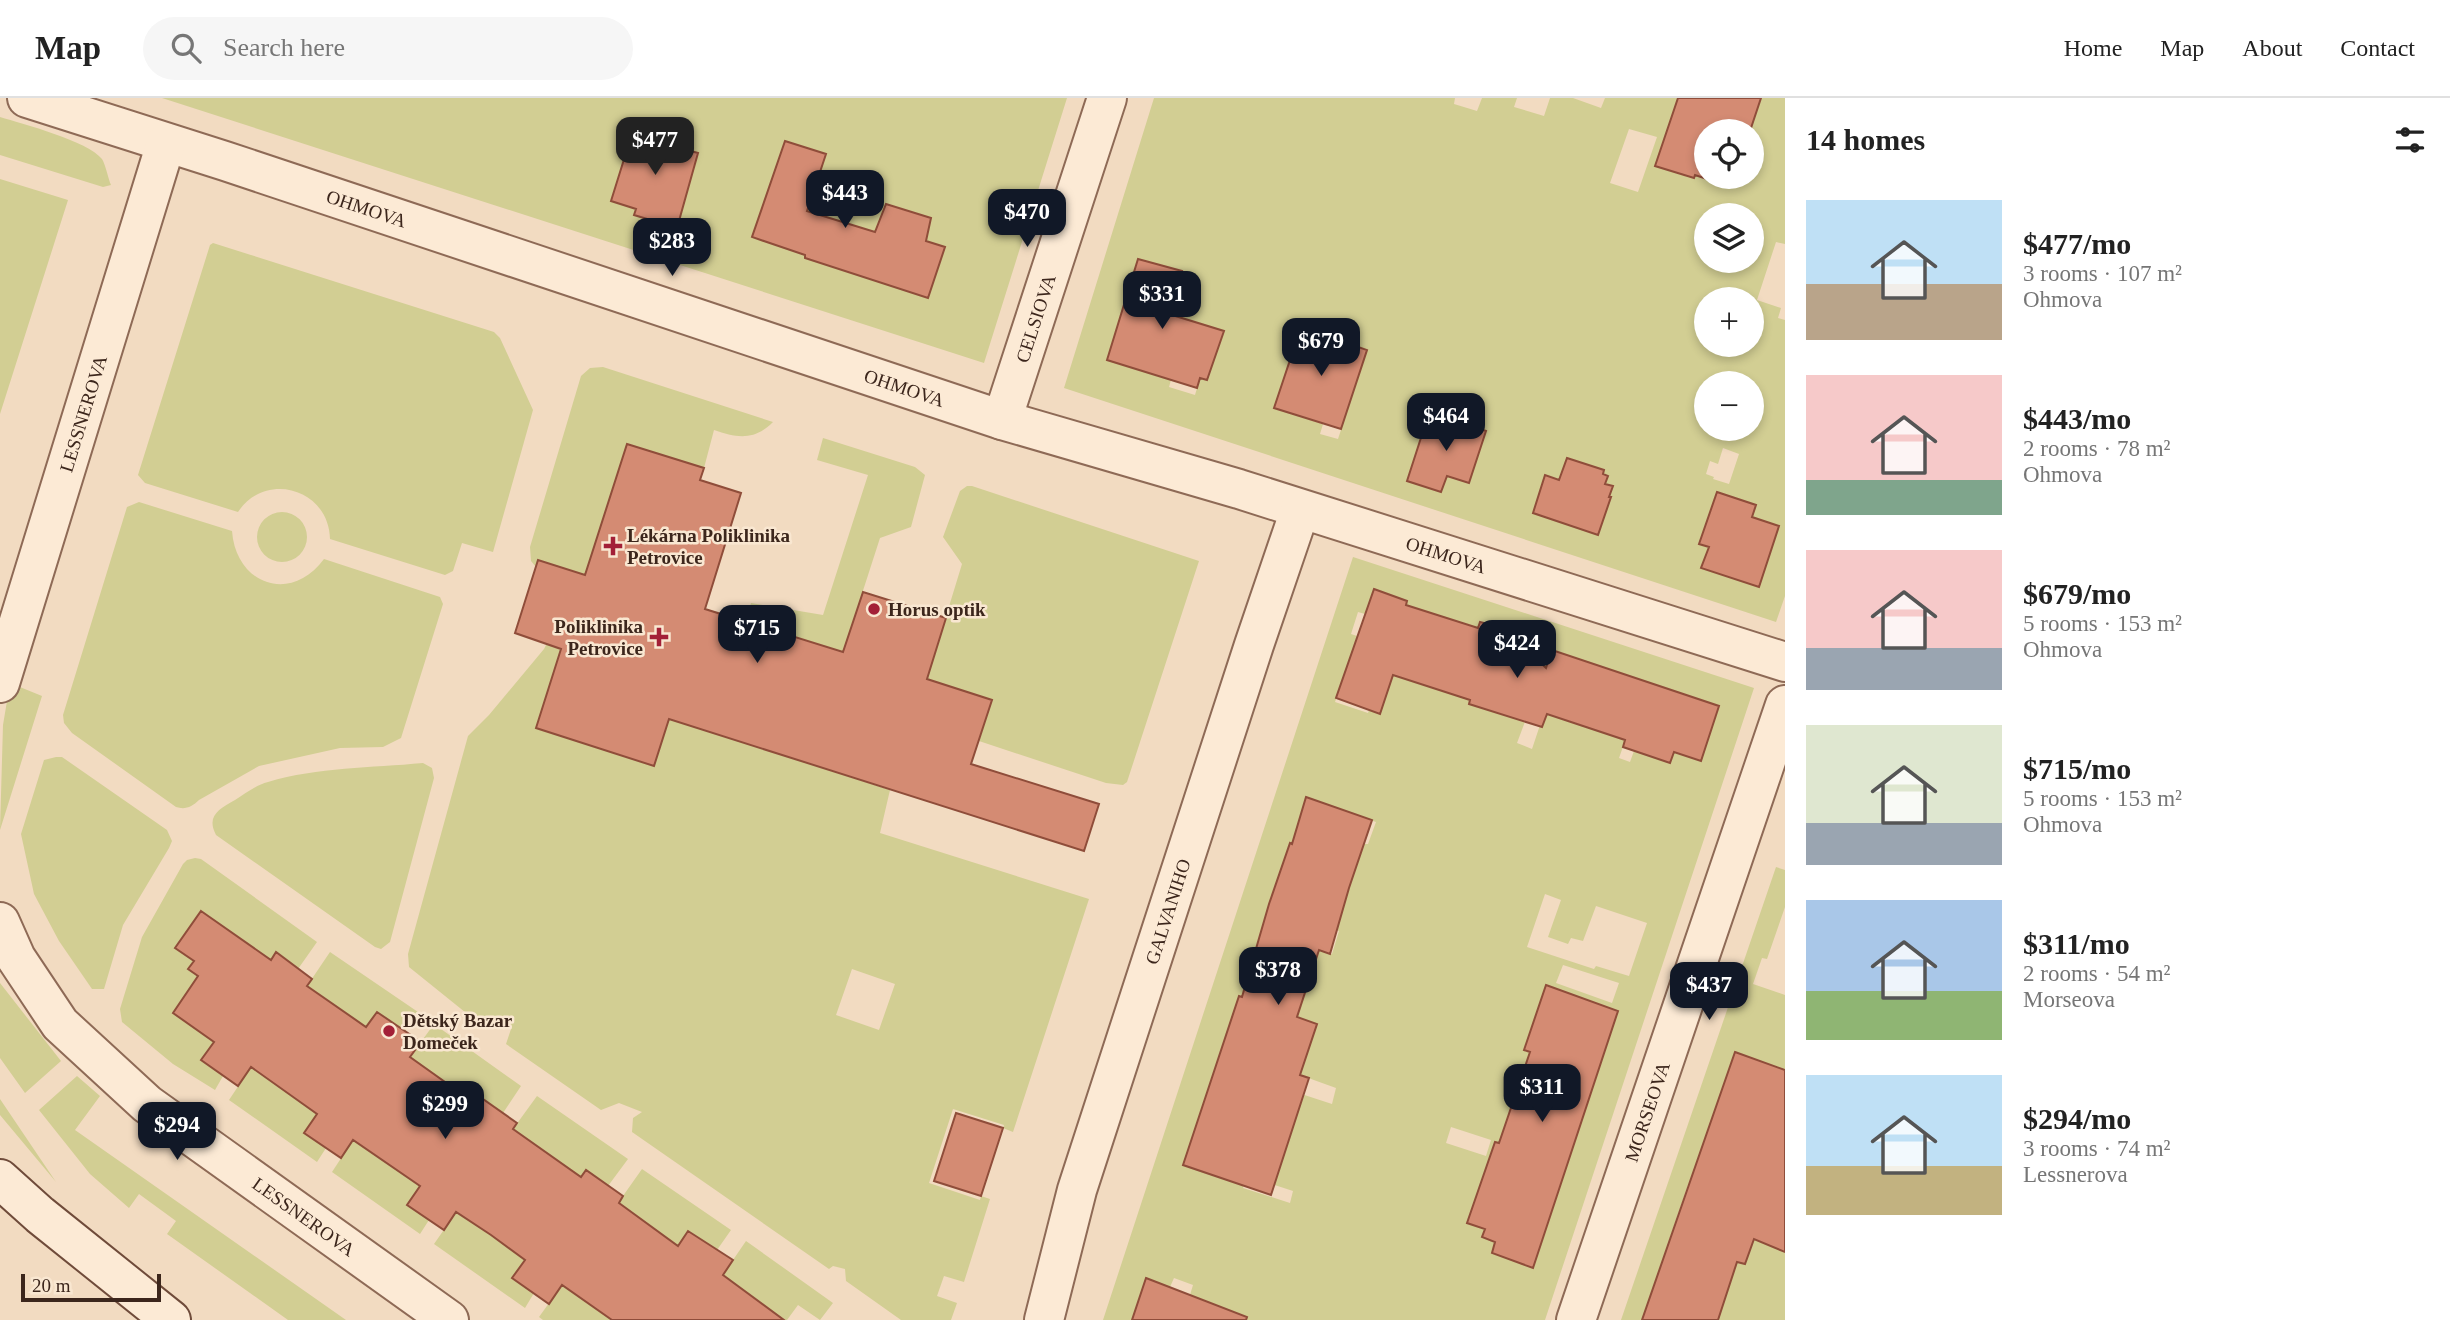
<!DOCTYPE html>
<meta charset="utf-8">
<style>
body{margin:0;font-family:"Times New Roman",serif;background:#f6f6f6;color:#222;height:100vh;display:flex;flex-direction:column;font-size:26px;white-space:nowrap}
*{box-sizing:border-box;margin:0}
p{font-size:23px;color:#767676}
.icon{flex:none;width:38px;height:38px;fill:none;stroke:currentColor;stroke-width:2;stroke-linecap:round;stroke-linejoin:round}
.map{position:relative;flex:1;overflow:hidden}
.sheet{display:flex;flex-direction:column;background:#fff;width:665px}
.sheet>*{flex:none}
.fabs{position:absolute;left:1694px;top:21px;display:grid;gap:14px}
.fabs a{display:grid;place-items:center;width:70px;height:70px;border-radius:50%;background:#fff;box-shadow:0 4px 10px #0003;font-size:35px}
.scale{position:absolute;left:21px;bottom:18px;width:140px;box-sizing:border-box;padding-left:7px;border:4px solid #3c261c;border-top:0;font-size:19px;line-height:24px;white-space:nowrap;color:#3c261c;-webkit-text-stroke:5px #f9e7d1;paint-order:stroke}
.price{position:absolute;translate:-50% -60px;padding:0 16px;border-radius:14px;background:#111827;color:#fff;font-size:23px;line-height:46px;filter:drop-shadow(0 2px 4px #0008)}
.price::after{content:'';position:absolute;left:50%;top:42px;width:21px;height:16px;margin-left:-10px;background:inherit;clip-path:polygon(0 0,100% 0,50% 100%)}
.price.current{background:#222;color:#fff}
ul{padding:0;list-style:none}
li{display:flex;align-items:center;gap:21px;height:175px;padding:0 21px}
li span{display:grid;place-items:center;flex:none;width:196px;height:140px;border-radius:0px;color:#555}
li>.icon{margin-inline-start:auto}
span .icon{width:84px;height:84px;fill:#fffc;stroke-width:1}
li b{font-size:30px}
h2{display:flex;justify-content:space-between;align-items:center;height:84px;padding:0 21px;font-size:30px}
header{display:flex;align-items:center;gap:42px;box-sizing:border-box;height:98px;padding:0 35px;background:#fff;border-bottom:2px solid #e0e0e0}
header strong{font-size:33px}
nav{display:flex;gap:38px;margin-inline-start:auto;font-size:24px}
.search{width:490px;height:63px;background:#f6f6f6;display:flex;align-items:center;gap:18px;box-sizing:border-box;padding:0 24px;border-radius:38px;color:#767676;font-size:26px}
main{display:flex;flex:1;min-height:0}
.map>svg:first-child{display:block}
</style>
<header>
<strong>Map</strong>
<div class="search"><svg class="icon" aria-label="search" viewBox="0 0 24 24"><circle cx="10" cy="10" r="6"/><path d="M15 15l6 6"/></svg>Search here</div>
<nav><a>Home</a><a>Map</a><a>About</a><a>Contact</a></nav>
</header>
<main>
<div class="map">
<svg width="1785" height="1222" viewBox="0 0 1785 1222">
<rect width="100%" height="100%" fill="#f2dbc1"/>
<!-- green -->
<path fill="#d2ce93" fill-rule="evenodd" d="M162 0H1067L984 265Z
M1154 0H1455L1454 6 1477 13 1482 0H1517L1514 9 1544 18 1550 0H1573L1601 10 1605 0H1678L1673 15 1680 36 1706 45V54L1693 49 1690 79 1694 80 1695 77 1731 89 1734 79H1752V33H1750L1761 0H1785V146L1776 144 1757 202 1781 210 1778 220 1785 222V498L1776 524 1064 290ZM1629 31 1657 39 1638 94 1610 85ZM1706 117H1752V163H1706ZM1138 161 1182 174 1173 204 1159 224 1208 280 1206 282 1200 280 1195 297 1169 289 1171 282 1107 261ZM1706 201H1752V247H1706ZM1301 229 1367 252 1338 341 1320 336 1323 326 1274 310ZM1706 285H1752V331H1706ZM1430 315 1486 333 1469 385 1447 378 1441 394 1407 383ZM1723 350 1739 356 1729 386 1713 381 1714 379 1706 376 1710 363 1718 366ZM1567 360 1604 372 1597 394 1611 400 1598 437 1533 415 1545 377 1559 382ZM1720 395 1756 407 1752 419 1779 428 1758 489 1702 470 1709 449 1699 445 1705 428 1715 431V408Z
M0 19C23 26 88 43 102 61 106 68 108 80 111 87L103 89 0 57Z
M0 81 68 102 0 316Z
M213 145 494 234 500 240 533 312 493 454 462 445 453 473 445 477 330 441C329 391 266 372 238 414L145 385 138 377 210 147Z
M603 269 773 324C754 343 737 340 714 332L704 370 627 346 585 477 538 463 536 469 531 463 530 449 581 278 590 270Z
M823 340 915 369 925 377 911 429 880 440 849 536 850 556 745 523 751 505 823 517 868 377 817 362Z
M967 388H972L1199 463 1127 684 1123 687 1106 685 979 643 992 602 920 579 932 564 962 466 943 439 960 393Z
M139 404 232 433C236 487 291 506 324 461L440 499 443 506 401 640 383 649 340 650 259 668 199 702C192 709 185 712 176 709L72 635 64 625 63 617 127 409Z
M257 439a25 25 0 1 1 50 0a25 25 0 1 1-50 0Z
M1353 459 1754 590 1545 1222H1231V1220L1217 1215 1214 1222H1177L1180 1214 1195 1218 1200 1201 1190 1197 1193 1187 1174 1180 1170 1189 1146 1181 1132 1222H1103ZM1374 491 1407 503 1406 507 1478 530 1479 528H1498L1513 540 1505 564 1515 568 1505 596 1495 593 1489 612 1469 606 1470 602 1393 577 1380 615 1369 612 1368 615 1335 604 1357 538 1351 536 1358 514 1365 516ZM1552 552 1605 570 1597 596 1615 603 1603 635 1572 624 1574 618 1550 610 1544 625 1541 624 1532 651 1517 645ZM1646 584 1719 608 1701 663 1674 654 1670 665 1634 653 1630 664 1619 660ZM1306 700 1376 724 1368 746H1364L1349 791 1341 789 1328 829 1339 833 1332 856 1261 833 1277 791 1276 788H1278L1283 770 1282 767 1291 748 1290 746H1292L1307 702ZM1545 796 1561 802 1548 839 1568 846 1571 840 1583 843 1596 808 1647 825 1629 878 1596 868 1594 871 1527 849ZM1563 867 1619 885 1612 905 1556 885ZM1239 898 1264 907 1267 898 1299 910 1297 919 1317 926 1300 977 1336 990 1332 1006 1255 981 1256 978 1217 964ZM1566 899 1617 916 1596 977 1525 952 1539 907 1546 909 1548 901 1564 905ZM1531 1004 1582 1020 1562 1082 1512 1065 1514 1055 1498 1049 1510 1014 1525 1019ZM1203 1007 1291 1035 1279 1072 1251 1063 1247 1078 1293 1093 1290 1105 1243 1090 1244 1087 1184 1066ZM1451 1029 1491 1042 1486 1058 1446 1045ZM1485 1075 1537 1090 1526 1123 1546 1130 1533 1170 1492 1155 1495 1144 1483 1139 1485 1131 1467 1125Z
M547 545 562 550 537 630 653 668 675 605 711 634 890 692 880 735 1089 801 1013 1034 1003 1030 1004 1027 953 1011 929 1085 980 1102 981 1098 990 1101 964 1184 944 1178 937 1198 957 1205 951 1222H901L846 1183 845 1171 833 1168 829 1171 632 1034 633 1020 642 1014 619 1005 601 1012 506 946 512 928 497 923 486 931 409 869 408 856 468 638 489 617 544 551ZM852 871 895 886 879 932 836 917Z
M10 585 42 598 0 732 3 627Z
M56 659H62L167 732 172 743 169 750 123 827 104 891H92L59 843 34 796 21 736 44 662Z
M423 665 432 670 434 680 390 844 381 851 375 849 216 737C206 718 219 711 235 702 245 696 256 687 268 684 318 669 371 670 423 665Z
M195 760 201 761 317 844 298 871 275 855 271 862 201 813 175 849 194 863 188 871 198 878 173 915 214 944 201 962 223 978 215 992 173 966 122 924 120 911 142 839 183 766 187 762Z
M1776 769 1785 772V809L1767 861 1762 860 1753 886 1785 897V972L1735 954 1711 1022 1714 1096 1688 1087 1665 1154 1744 1166 1749 1154 1753 1118 1785 1154V1222H1621Z
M330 854 418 914 405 933 366 929 307 888Z
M0 885 61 963 25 995 0 960Z
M434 926 521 988 503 1015 480 999 476 1006 410 959Z
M251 969 317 1016 304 1035 326 1050 317 1064 229 1002Z
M77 978 100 998 75 1032 346 1222H288L167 1136 176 1123 139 1096 129 1110 90 1076 39 1012Z
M537 998 628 1061 608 1088 586 1072 581 1079 513 1031Z
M0 1001 56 1084 0 1017Z
M353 1042 420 1088 407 1107 429 1122 420 1136 332 1074Z
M642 1071 731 1132 717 1152 689 1133 678 1148 618 1105Z
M457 1113 525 1161 512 1180 534 1195 525 1210 434 1146Z
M746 1143 833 1205 820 1222 798 1207 787 1222H784L722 1178Z
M562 1187 612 1222H543L539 1219Z"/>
<!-- building -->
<path fill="#d48b73" stroke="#8f4d3a" stroke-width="2" d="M1678 0H1761L1750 33H1706V79H1734L1731 89 1695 77 1694 80 1655 68Z
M635 26 668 36 665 46 698 55 677 130 634 117 636 111 611 103Z
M785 43 826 56 807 113 875 134 886 106 931 120 926 143 945 149 928 200 805 160V157L752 139Z
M1138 161 1182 173 1169 216 1224 233 1207 282 1200 280 1197 290 1107 262Z
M1301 229 1367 252 1341 331 1274 310Z
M1429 315 1486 333 1469 385 1447 378 1441 394 1407 383Z
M627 346 704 370 700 382 741 395 705 511 843 554 863 494 946 520 927 581 992 602 971 666 1099 706 1084 753 669 621 654 668 536 630 561 551 515 535 538 462 585 477Z
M1567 360 1604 372 1603 376 1608 378 1605 386 1613 388 1609 399H1611L1598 437 1533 415 1545 377 1559 382Z
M1717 394 1756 407 1752 419 1779 428 1759 489 1701 470 1709 449 1699 446Z
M1374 491 1407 503 1406 507 1478 530 1480 524 1495 528H1516L1513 539 1546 570 1552 552 1719 608 1701 663 1674 654 1670 665 1623 649 1625 642 1547 616 1542 629 1469 606 1470 602 1393 577 1380 616 1336 600Z
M1306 699 1372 722 1349 790 1330 856 1319 852 1297 919 1317 926 1300 977 1309 980 1271 1097 1183 1067 1239 898 1242 899 1269 806 1290 745 1292 746Z
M201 813 271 862 276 854 312 881 307 888 366 929 377 914 421 944 410 959 476 1006 480 999 517 1025 513 1031 581 1079 586 1072 623 1098 619 1105 678 1148 688 1133 733 1162 723 1177 784 1222H612L562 1187 549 1206 512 1180 525 1162 491 1137 456 1114 444 1132 407 1107 420 1088 353 1042 341 1060 304 1035 317 1016 251 969 238 988 201 962 214 944 173 915 198 878 188 871 194 863 175 850Z
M1546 887 1618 913 1533 1170 1492 1155 1495 1144 1482 1139 1485 1131 1467 1125 1495 1044 1499 1045 1530 954 1524 952Z
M1735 954 1785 972V1154L1754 1141 1745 1166 1737 1164 1718 1222H1642Z
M956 1015 1003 1030 981 1098 934 1083Z
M1146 1180 1247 1219 1246 1222H1132Z"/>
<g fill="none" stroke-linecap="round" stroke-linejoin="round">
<!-- street casing -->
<g stroke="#8e6a56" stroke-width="42">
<g id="street">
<path id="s1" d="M27 0 225 63 1002 322 1239 391 1785 564"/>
<path id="s2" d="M1002 322 1107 0"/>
<path id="s3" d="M0 585 166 45"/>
<path id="s4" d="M0 824 16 860 60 926 147 1006 449 1222"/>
<path id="s5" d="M1044 1222 1077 1092 1254 547 1300 412"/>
<path id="s6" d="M1576 1222 1785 607"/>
</g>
</g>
<!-- secondary casing -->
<g stroke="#6f4b3a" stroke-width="42">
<path id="secondary" d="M0 1081 40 1117 171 1222"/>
</g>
<!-- street -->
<use href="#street" stroke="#fcead5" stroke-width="38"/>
<!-- secondary -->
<use href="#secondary" stroke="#fcead5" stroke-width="38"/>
</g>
<!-- markers -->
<g fill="#a32037" stroke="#f9e7d1" stroke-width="2.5">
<path d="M609.5 437.5h7v7h7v7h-7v7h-7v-7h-7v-7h7z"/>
<circle cx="874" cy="511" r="7"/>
<path d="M655.5 528.5h7v7h7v7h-7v7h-7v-7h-7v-7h7z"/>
<circle cx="389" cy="933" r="7"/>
</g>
<g text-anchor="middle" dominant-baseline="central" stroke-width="5" stroke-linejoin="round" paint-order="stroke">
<!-- street labels -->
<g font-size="19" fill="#3c261c" stroke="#f9e7d1">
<text stroke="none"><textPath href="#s1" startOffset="357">OHMOVA</textPath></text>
<text stroke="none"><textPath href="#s2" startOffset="107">CELSIOVA</textPath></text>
<text stroke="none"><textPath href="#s1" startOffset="924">OHMOVA</textPath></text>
<text stroke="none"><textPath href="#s3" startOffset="282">LESSNEROVA</textPath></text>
<text stroke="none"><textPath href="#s1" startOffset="1491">OHMOVA</textPath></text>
<text stroke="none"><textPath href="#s5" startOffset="427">GALVANIHO</textPath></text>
<text stroke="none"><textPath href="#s6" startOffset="220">MORSEOVA</textPath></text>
<text stroke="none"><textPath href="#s4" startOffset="430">LESSNEROVA</textPath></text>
</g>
<!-- poi labels -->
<g font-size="19" font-weight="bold" fill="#3c261c" stroke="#f9e7d1" text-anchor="start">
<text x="627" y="437">Lékárna Poliklinika<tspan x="627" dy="22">Petrovice</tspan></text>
<text x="888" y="511">Horus optik</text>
<text x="643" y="528" text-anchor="end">Poliklinika<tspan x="643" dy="22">Petrovice</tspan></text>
<text x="403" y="922">Dětský Bazar<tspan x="403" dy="22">Domeček</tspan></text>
</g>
</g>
</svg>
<div class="fabs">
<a><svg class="icon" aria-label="locate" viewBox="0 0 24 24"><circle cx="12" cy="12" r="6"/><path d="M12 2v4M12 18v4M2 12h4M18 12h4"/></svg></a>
<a><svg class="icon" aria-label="layers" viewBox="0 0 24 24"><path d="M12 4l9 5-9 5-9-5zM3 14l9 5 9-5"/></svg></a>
<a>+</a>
<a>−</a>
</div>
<div class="scale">20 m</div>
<b class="price current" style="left:655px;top:79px">$477</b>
<b class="price" style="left:845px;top:132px">$443</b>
<b class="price" style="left:1027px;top:151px">$470</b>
<b class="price" style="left:672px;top:180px">$283</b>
<b class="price" style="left:1162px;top:233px">$331</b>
<b class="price" style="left:1321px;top:280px">$679</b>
<b class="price" style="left:1446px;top:355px">$464</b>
<b class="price" style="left:757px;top:567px">$715</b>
<b class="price" style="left:1517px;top:582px">$424</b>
<b class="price" style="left:1278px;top:909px">$378</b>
<b class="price" style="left:1709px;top:924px">$437</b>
<b class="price" style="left:1542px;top:1026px">$311</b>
<b class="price" style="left:445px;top:1043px">$299</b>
<b class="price" style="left:177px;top:1064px">$294</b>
</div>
<section class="sheet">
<h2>14 homes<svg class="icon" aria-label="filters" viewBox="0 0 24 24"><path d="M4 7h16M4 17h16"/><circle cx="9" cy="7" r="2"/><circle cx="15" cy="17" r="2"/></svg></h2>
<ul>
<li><span style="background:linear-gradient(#bfe0f5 60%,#b9a48a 0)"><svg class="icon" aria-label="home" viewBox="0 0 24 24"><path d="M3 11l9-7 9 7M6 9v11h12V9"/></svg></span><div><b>$477/mo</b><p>3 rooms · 107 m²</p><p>Ohmova</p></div></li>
<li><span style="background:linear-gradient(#f6c9c9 75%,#7fa58c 0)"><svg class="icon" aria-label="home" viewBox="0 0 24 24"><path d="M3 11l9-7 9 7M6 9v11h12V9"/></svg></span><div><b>$443/mo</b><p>2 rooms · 78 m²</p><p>Ohmova</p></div></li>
<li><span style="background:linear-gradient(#f6c9c9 70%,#9aa5b1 0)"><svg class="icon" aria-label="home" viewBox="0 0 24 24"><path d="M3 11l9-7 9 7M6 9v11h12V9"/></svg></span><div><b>$679/mo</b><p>5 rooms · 153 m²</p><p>Ohmova</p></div></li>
<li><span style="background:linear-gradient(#dfe7d0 70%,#9aa5b1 0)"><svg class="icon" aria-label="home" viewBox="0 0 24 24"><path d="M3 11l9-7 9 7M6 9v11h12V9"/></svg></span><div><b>$715/mo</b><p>5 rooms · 153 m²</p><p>Ohmova</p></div></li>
<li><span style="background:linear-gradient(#a9c7e8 65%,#8fb573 0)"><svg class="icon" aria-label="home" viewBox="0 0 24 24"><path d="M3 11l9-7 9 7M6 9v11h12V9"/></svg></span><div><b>$311/mo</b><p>2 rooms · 54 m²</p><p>Morseova</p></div></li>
<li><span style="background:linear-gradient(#bfe0f5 65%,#c2b280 0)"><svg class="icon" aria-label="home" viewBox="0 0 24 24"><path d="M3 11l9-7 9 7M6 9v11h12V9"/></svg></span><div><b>$294/mo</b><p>3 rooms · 74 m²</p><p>Lessnerova</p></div></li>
</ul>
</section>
</main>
